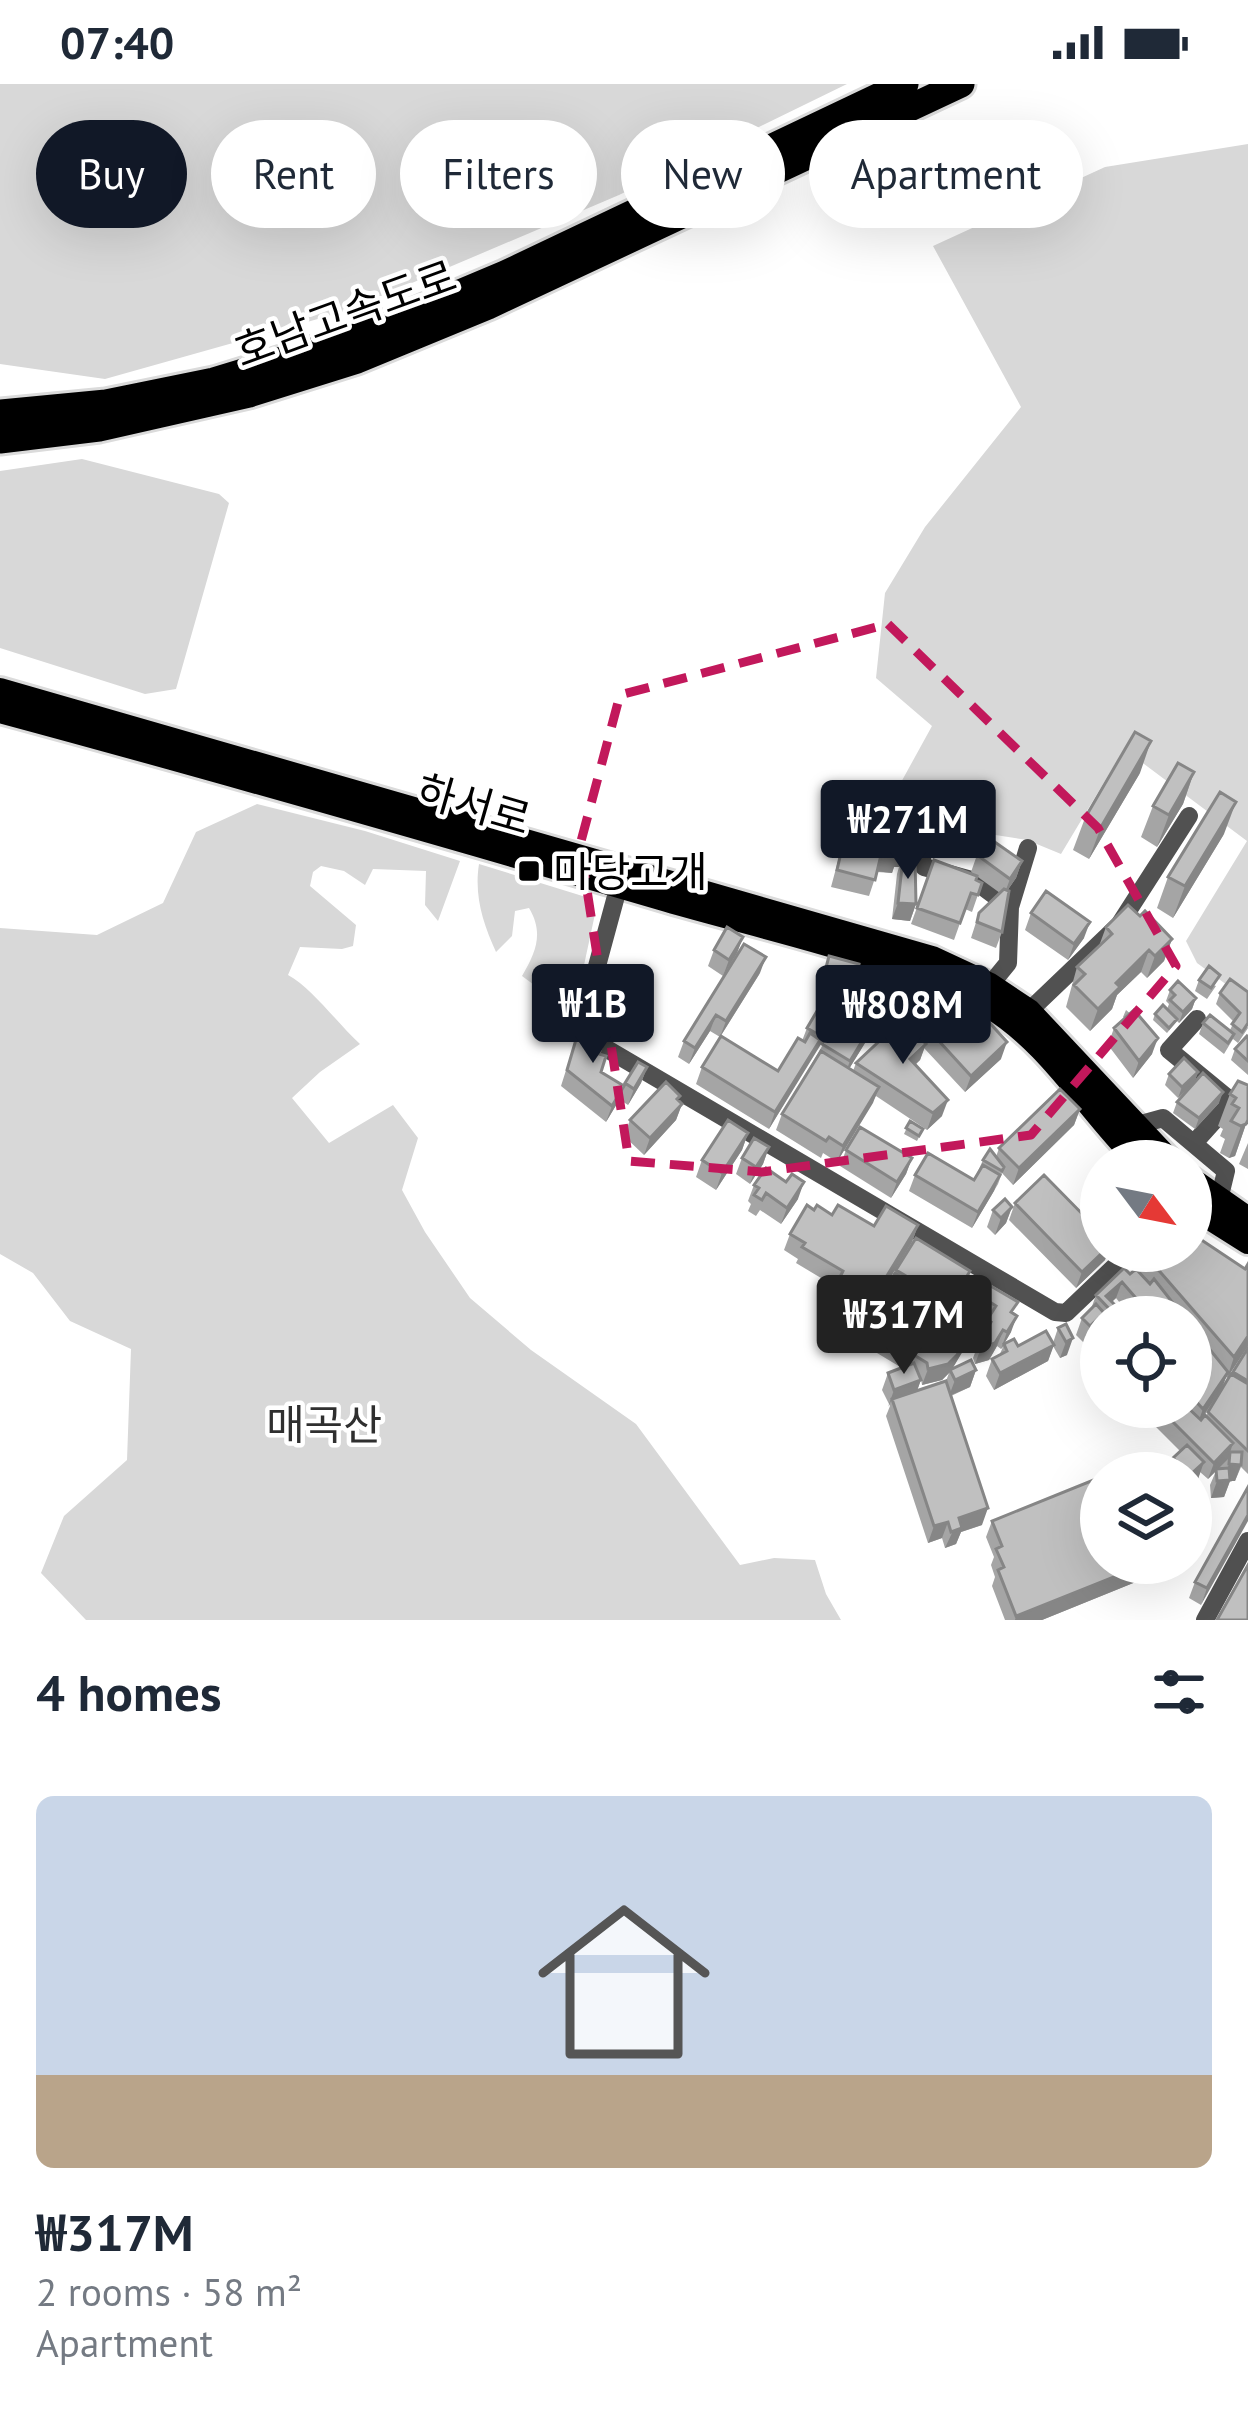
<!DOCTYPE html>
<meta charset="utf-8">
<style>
body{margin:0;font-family:"PT Sans","Noto Sans KR",sans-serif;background:#f6f6f7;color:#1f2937;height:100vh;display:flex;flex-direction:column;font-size:45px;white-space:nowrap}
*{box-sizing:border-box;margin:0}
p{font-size:39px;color:#747a83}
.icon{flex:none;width:66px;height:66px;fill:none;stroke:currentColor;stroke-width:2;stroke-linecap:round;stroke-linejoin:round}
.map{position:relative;height:1536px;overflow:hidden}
.details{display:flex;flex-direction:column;background:#fff;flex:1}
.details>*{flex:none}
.top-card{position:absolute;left:36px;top:36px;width:1176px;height:108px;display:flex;gap:24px}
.needle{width:78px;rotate:122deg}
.buttons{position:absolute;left:1080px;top:1056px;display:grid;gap:24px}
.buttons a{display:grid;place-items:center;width:132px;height:132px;border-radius:50%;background:#fff;box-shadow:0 12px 48px #0002;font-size:60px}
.price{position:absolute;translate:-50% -102px;padding:0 27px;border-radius:12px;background:#111827;color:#fff;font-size:39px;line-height:78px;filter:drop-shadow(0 3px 6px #0008)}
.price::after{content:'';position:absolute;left:50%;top:72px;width:36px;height:27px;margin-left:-18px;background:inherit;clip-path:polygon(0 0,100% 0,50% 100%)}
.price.current{background:#222;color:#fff}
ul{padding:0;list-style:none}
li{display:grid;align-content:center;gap:24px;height:636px;padding:0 36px}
li span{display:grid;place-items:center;height:372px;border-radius:18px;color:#555}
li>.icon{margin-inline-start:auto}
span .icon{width:216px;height:216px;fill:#fffc;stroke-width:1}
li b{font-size:51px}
h2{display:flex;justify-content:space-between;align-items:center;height:144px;padding:0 36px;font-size:51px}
.tag{padding:0 42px;border-radius:54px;background:#fff;box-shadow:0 12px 48px #0002;font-size:42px;line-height:108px}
.tag.current{background:#111827;color:#fff}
.status{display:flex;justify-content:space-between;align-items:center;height:84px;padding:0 60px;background:#fff;direction:ltr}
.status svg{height:33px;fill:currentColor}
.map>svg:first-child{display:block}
</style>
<div class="status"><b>07:40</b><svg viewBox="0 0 49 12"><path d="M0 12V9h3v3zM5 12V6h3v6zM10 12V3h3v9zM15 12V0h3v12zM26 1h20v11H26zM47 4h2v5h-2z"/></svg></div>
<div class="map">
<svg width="1248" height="1536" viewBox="0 0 1248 1536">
<rect width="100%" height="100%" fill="#fff"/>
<!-- green -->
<path fill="#d8d8d8" d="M0 0H847L619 111 346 227 105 295 0 280Z
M1248 60V914L1246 915 1197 879 1186 857 1247 757 1124 665 1061 770 1027 756 899 736V702L932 642 876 594 885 509 925 443 1021 323 933 162 1105 83Z
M82 375 219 410 229 419 176 605 145 610 0 564V387Z
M257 720 365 747 460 777 438 837 425 821 426 787 373 785 365 801 344 787 321 782 313 788 310 802 356 841 353 862 342 865 300 863 288 891C312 904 338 940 360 960L320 988 292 1014 329 1059 393 1021 418 1054 402 1106 425 1148 470 1214 531 1266 636 1340 740 1481 774 1474 815 1476 826 1510 841 1536H86L41 1489 64 1432 127 1376 131 1265 70 1237 33 1189 0 1170V844L97 851 163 819 196 748Z
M479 780 589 814 595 830 578 909 565 924 522 892C536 868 544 849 529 824L515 827 512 852 496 868C483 839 474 812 479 780Z"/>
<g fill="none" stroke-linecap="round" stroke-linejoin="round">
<!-- major casing -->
<g stroke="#dbdbdb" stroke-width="30">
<path id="major" d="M0 606 932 874 990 901 1029 927 1170 1077
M0 627C223 687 445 751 667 816 766 845 898 872 987 921 1049 957 1089 1028 1139 1077
M1191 1095 1248 1135
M1191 1122 1248 1158"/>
</g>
<!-- highway casing -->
<g stroke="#dbdbdb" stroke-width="33">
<path id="highway" d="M0 329 106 319 214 297 353 254 505 190 905 0
M0 356 99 344 249 310 357 276 488 222 961 0"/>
</g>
<!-- minor -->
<path stroke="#515151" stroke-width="18" d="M940 721C926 738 916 761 924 783L975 797 1010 823
M622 790 584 930 589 950 607 965 1055 1228 1066 1229 1131 1167
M990 901 1008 879 1010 823 1028 764
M1029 927 1119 841 1189 732
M1197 935 1169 966 1248 1031
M1134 1042 1163 1034 1226 1087 1219 1116
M1195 1058 1230 1019
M1205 1536 1248 1457"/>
<!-- major -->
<use href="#major" stroke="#000" stroke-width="24"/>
<!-- highway -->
<use href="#highway" stroke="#000" stroke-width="27"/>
</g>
<!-- wall -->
<path fill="#a5a5a5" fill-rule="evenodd" d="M1194 688 1183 720 1157 763 1141 753 1153 722Z
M1140 689 1089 775 1073 766 1085 734Z
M846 747 909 774 916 820 910 837 892 835 897 790 899 783H894L892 789 877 788 869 812 831 803Z
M1224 750 1173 834 1157 824 1168 793Z
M977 771 1022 777 1016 794 1007 807 1002 848 996 864 971 854 979 829 1000 809 971 788Z
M934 776 982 799 972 828 965 825 954 856 911 840Z
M1031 829 1084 854 1068 876 1025 846Z
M1140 832 1172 855 1164 877 1147 894 1141 888 1117 911 1112 925 1090 947 1066 923 1077 883 1099 862 1106 843Z
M743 853 737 869 723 892 708 882 714 866Z
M829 872 853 903 847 919 895 903 889 920 849 985 853 987 856 979 922 956 926 946 913 932 919 916 970 954 1001 975 965 1008 924 964 920 976 915 981 942 1032 927 1046 876 1012 837 1078 823 1069 821 1074 776 1046 782 1030 847 920 844 919 769 1045 696 1000 702 983 778 987 802 957 807 944 825 914 817 912Z
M760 889 720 953 710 947 689 980 678 973 684 957Z
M1230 895 1248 944 1238 959 1233 955 1224 970 1199 950 1203 939 1230 946 1234 938 1216 920 1220 909Z
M1199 896 1216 902 1207 915 1195 907Z
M1170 906 1196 914 1192 925 1179 939 1177 937 1167 949 1153 936 1155 930 1167 925 1169 920 1166 917Z
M1126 926 1155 950 1152 970 1133 994 1108 961 1114 944 1125 935 1123 933Z
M580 942 593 952 599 970 601 988 618 1018 606 1038 561 1002Z
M1248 953V991L1231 976 1235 965Z
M647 983 641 999 628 1021 619 1015 625 999Z
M1198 988 1194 999 1178 1014 1165 1001 1169 990Z
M1238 997 1247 1037 1235 1072 1229 1074 1220 1069 1225 1055 1220 1052 1223 1045 1218 1042 1230 1010Z
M679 1016 682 1020 676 1036 644 1071 624 1052 630 1036Z
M1177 1018 1219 1019 1195 1045 1173 1029Z
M1080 1025 1074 1041 1013 1101 1002 1089 998 1100 972 1144 909 1107 915 1091 974 1096 983 1076 996 1073 999 1064Z
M910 1037 923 1045 917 1057 904 1050Z
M748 1049 742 1066 716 1106 696 1093 702 1076Z
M1248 1059V1085L1239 1080Z
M769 1063 763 1080 750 1100 736 1090 742 1074Z
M846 1066 912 1074 906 1090 891 1114 840 1082Z
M754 1101 798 1115 781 1140 760 1126 756 1132 748 1127 751 1120 748 1117Z
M1015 1119 1105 1176 1076 1204 1009 1136Z
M1012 1123 1006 1139 995 1151 987 1143 993 1126Z
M814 1126 874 1142 918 1141 912 1158 868 1230 834 1209 836 1203 796 1179 798 1175 784 1166 790 1150Z
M916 1154 970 1187 964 1203 952 1224 976 1239 970 1255 952 1285 976 1286 970 1303 951 1312 982 1441 961 1448 956 1460 945 1464 942 1454 928 1459 886 1332 890 1322 882 1306 888 1289 902 1284 857 1257 863 1240ZM949 1289 946 1297 917 1307 921 1295 922 1301 942 1296Z
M1142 1167 1245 1185 1248 1180V1262L1227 1294 1226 1293 1222 1304 1202 1335 1206 1332 1248 1264V1390L1241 1383 1235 1397H1230L1224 1413 1211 1414 1210 1401 1216 1387 1208 1395 1200 1388 1198 1395 1191 1389H1168L1173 1374 1180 1367 1136 1323H1191V1233H1101V1288L1081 1268 1085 1257 1084 1259 1076 1251 1082 1234 1091 1225 1096 1211 1136 1185ZM1116 1214 1124 1224 1121 1227 1112 1218Z
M982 1213 1013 1230 1011 1248 1004 1260 1018 1262 1053 1259 1058 1244 1066 1240 1067 1271 1060 1274 1053 1262 1048 1277 994 1306 986 1292 992 1275 999 1272 1003 1263 1001 1265 997 1262 989 1276 975 1280 973 1274 987 1237 976 1230Z
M1248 1403 1201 1521 1189 1514 1195 1498Z
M992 1437 1101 1479H1158L1153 1491 1042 1536H1005L992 1502 995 1493 991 1481 994 1473 986 1453Z"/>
<!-- shaded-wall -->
<path fill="#868686" d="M1151 657 1140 689 1089 775 1101 743Z
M1194 688 1183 720 1157 763 1169 731Z
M1236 718 1224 750 1173 834 1185 802Z
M899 766 912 768 906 784 903 774 899 783H894L892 789 875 787 881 771Z
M1022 777 1016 794 1004 811 1010 795Z
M898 819 916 820 910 837 892 835Z
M1090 838 1084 854 1068 876 1074 860Z
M743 853 737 869 723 892 729 876Z
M1172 855 1164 877 1147 894 1155 872Z
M1149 866 1141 888 1117 911 1112 925 1090 947 1098 925 1116 899Z
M766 873 760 889 720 953 726 937Z
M895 903 889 920 844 993 850 977Z
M848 909 842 926 769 1045 775 1028Z
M1196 914 1192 925 1179 939 1183 928Z
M716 931 710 947 689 980 695 964Z
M1158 954 1152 970 1133 994 1139 977Z
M1007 958 1001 975 965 1008 971 992Z
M926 960 920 976 904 991 910 975Z
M647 983 641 999 628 1021 634 1005Z
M1198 988 1194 999 1178 1014 1182 1003Z
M624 1002 618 1018 606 1038 612 1022Z
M879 1003 873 1019 837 1078 843 1062Z
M1223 1008 1219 1019 1195 1045 1199 1034Z
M948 1016 942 1032 927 1046 933 1029Z
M682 1020 676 1036 644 1071 650 1054Z
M1080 1025 1074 1041 1013 1101 1019 1084Z
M1246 1040 1235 1072 1229 1074 1241 1042Z
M748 1049 742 1066 716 1106 722 1089Z
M769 1063 763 1080 750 1100 756 1083Z
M912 1074 906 1090 891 1114 897 1098Z
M1000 1091 994 1107 972 1144 978 1128Z
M804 1098 798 1115 781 1140 787 1124Z
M1012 1123 1006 1139 995 1151 1001 1134Z
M918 1141 912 1158 868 1230 874 1213Z
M1104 1167H1109L1105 1176 1076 1204 1082 1188Z
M970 1187 964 1203 945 1235 951 1219Z
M1122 1198 1116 1214 1107 1222 1106 1212Z
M1104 1229 1101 1237 1084 1259 1090 1242Z
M1017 1232 1011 1248 1001 1265 1007 1248Z
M976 1239 970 1255 951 1287 942 1296 922 1301 928 1285Z
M1003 1246 997 1262 989 1276 975 1280 981 1264Z
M1248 1252V1262L1227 1294 1234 1273Z
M1073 1254 1067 1271 1060 1274 1066 1258Z
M1054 1261 1048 1277 994 1306 1000 1289Z
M976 1286 970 1303 949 1312 955 1296Z
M1228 1288 1222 1304 1197 1341 1203 1325Z
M921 1296 915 1312 892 1315 888 1323 894 1306Z
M1233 1359 1228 1375 1208 1395 1214 1379Z
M1204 1378 1198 1395 1191 1401V1390Z
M1229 1380 1241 1381 1235 1397H1230L1224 1413 1211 1414 1217 1397 1223 1396Z
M988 1424 982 1441 961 1448 956 1460 945 1464 959 1434Z
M1248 1431V1437L1201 1521 1207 1504Z
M948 1438 942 1454 928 1459 934 1442Z
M1149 1479H1158L1153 1491 1042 1536H1015L1016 1532Z"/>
<!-- building -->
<path fill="#c0c0c0" stroke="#868686" stroke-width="3" fill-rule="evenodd" d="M1135 648 1151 657 1101 743 1085 734Z
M1178 679 1194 688 1169 731 1153 722Z
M1220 708 1236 718 1185 802 1168 793Z
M846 747 913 753 912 768 899 766 898 773 881 771 875 796 837 786Z
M989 754 1022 777 1010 795 977 771Z
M903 774 915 775 916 820 898 819Z
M934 776 977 792 976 796 982 799 978 811 971 809 960 839 917 824Z
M1004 805 1009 807 1002 848 977 838 979 829Z
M1046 807 1090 838 1074 860 1031 829Z
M1128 821 1140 832 1145 827 1172 855 1155 872 1149 866 1116 899 1120 903 1098 925 1074 901 1085 890 1077 883 1112 850 1106 843Z
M727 843 743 853 729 876 714 866Z
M744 860 766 873 726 937 716 931 695 964 684 957Z
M829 872 859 880 853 903 823 895Z
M1209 882 1220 891 1211 904 1199 896Z
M867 886 895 903 850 977 822 960Z
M1230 895 1248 908V939L1242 948 1232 940 1240 929 1220 909Z
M1178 897 1196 914 1183 928 1170 916 1175 911 1170 906Z
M833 900 848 909 821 952 807 944Z
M927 908 970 954 988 937 1007 958 971 992 927 944 937 934 919 916Z
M1163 921 1177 935 1169 944 1155 930Z
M1134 926 1158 954 1139 977 1114 944Z
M1210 931 1234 950 1228 959 1203 939Z
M903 935 926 960 910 975 948 1016 933 1029 856 979Z
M580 942 595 946 593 952 604 955 599 970 606 972 601 988 624 1002 612 1022 567 986Z
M810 949 820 956 775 1028 702 983 721 952 778 987 798 954 805 958Z
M1247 952 1248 953V977L1235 965Z
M821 967 879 1003 843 1062 829 1053 826 1057 782 1030Z
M1184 974 1198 988 1182 1003 1169 990Z
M638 978 647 983 634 1005 625 999Z
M1203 989 1223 1008 1199 1034 1177 1018Z
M1238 997 1248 1001V1036L1246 1040 1241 1042 1231 1037 1239 1024 1232 1020 1236 1014 1230 1010Z
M666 998 680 1012 677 1015 682 1020 650 1054 630 1036Z
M1060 1005 1080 1025 1019 1084 999 1064Z
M728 1036 748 1049 722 1089 702 1076Z
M910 1037 923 1045 919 1052 906 1044Z
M860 1043 912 1074 897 1098 846 1066Z
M754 1054 769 1063 756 1083 742 1074Z
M990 1065 1004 1083 1002 1087 983 1076Z
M928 1069 974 1096 983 1081 1000 1091 978 1128 915 1091Z
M766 1084 786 1098 792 1090 804 1098 787 1124 766 1109 762 1116 754 1111 759 1104 754 1101Z
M1044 1091 1101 1149V1167H1104L1082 1188 1015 1119Z
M1005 1115 1012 1123 1001 1134 993 1126Z
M807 1121 814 1126 817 1121 832 1131 838 1121 874 1142 886 1122 918 1141 874 1213 840 1193 843 1187 802 1163 805 1159 790 1150Z
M1191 1149 1245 1185 1248 1180V1252L1234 1273 1142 1167H1191Z
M916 1154 970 1187 951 1219 896 1186Z
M1124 1184 1130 1190 1136 1185 1150 1200 1154 1195 1184 1233H1117L1096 1211ZM1122 1198 1135 1213 1121 1227 1106 1212Z
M895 1189 976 1239 957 1271 948 1280 928 1285 927 1279 863 1240Z
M989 1201 1018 1218 1011 1228 1017 1232 1007 1248 1003 1246 995 1259 981 1264 979 1258 991 1238 987 1236 996 1222 982 1213Z
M1096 1220 1104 1229 1090 1242 1082 1234Z
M1101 1238V1266L1087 1252Z
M1066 1240 1073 1254 1066 1258 1058 1244Z
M1191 1242 1228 1288 1203 1325 1191 1312Z
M1046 1247 1054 1261 1000 1289 992 1275 1007 1267 1004 1260 1014 1255 1018 1262Z
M1248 1264V1297L1233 1288Z
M971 1276 976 1286 955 1296 950 1286Z
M914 1279 921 1296 894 1306 888 1289Z
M1231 1290 1248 1300V1367L1208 1328Z
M946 1297 988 1424 959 1434 962 1444 951 1448 948 1438 934 1442 892 1315Z
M1158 1323H1187L1201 1336 1205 1331 1233 1359 1214 1379Z
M1187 1361 1204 1378 1191 1390 1173 1374Z
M1230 1368H1242L1241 1381 1229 1380Z
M1141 1377 1146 1389H1110Z
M1229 1384 1230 1396 1217 1397 1216 1385Z
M1101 1393V1479H1149L1016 1532 998 1486 1004 1483 996 1465 1002 1462 992 1437Z
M1248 1403V1431L1207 1504 1195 1498Z
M1248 1481V1536H1217Z"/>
<!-- marked area -->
<path fill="none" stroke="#c2185b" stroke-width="9" stroke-dasharray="24 15" stroke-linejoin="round" d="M888 540 1098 744 1176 882 1031 1051 762 1088 629 1077 580 761 620 611Z"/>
<!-- markers -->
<rect fill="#000" stroke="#fff" stroke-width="4.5" x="517" y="775" width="24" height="24" rx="6"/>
<g text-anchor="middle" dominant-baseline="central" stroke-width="9" stroke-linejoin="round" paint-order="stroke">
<!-- street labels -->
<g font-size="42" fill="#000" stroke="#fff">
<text transform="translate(345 229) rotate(-20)">호남고속도로</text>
<text transform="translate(474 720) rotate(16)">하서로</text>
</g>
<!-- poi labels -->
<g font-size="42" fill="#000" stroke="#fff" text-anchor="start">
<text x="553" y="787">마당고개</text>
</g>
<!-- park labels -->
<g font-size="42" fill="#2f2f2f" stroke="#fff">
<text x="324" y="1340">매곡산</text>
</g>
</g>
</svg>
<div class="buttons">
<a><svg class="needle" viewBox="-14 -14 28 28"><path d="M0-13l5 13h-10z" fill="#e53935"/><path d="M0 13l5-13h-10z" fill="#747a83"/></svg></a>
<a><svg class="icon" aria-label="locate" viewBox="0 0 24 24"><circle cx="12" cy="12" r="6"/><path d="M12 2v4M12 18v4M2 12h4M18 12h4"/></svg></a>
<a><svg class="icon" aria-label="layers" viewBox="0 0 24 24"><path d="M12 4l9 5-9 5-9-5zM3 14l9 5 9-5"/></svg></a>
</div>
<b class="price" style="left:908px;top:798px">₩271M</b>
<b class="price" style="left:593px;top:982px">₩1B</b>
<b class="price" style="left:903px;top:983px">₩808M</b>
<b class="price current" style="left:904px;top:1293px">₩317M</b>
<div class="top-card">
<a class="tag current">Buy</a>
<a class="tag">Rent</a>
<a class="tag">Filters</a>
<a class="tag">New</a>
<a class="tag">Apartment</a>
</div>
</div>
<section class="details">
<h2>4 homes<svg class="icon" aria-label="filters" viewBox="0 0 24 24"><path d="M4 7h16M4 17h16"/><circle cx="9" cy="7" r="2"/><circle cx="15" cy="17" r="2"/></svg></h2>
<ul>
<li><span style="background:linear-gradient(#c9d6e8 75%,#b9a48a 0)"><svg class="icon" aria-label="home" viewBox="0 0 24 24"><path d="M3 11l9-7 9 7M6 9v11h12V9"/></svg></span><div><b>₩317M</b><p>2 rooms · 58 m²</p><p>Apartment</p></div></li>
</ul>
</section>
